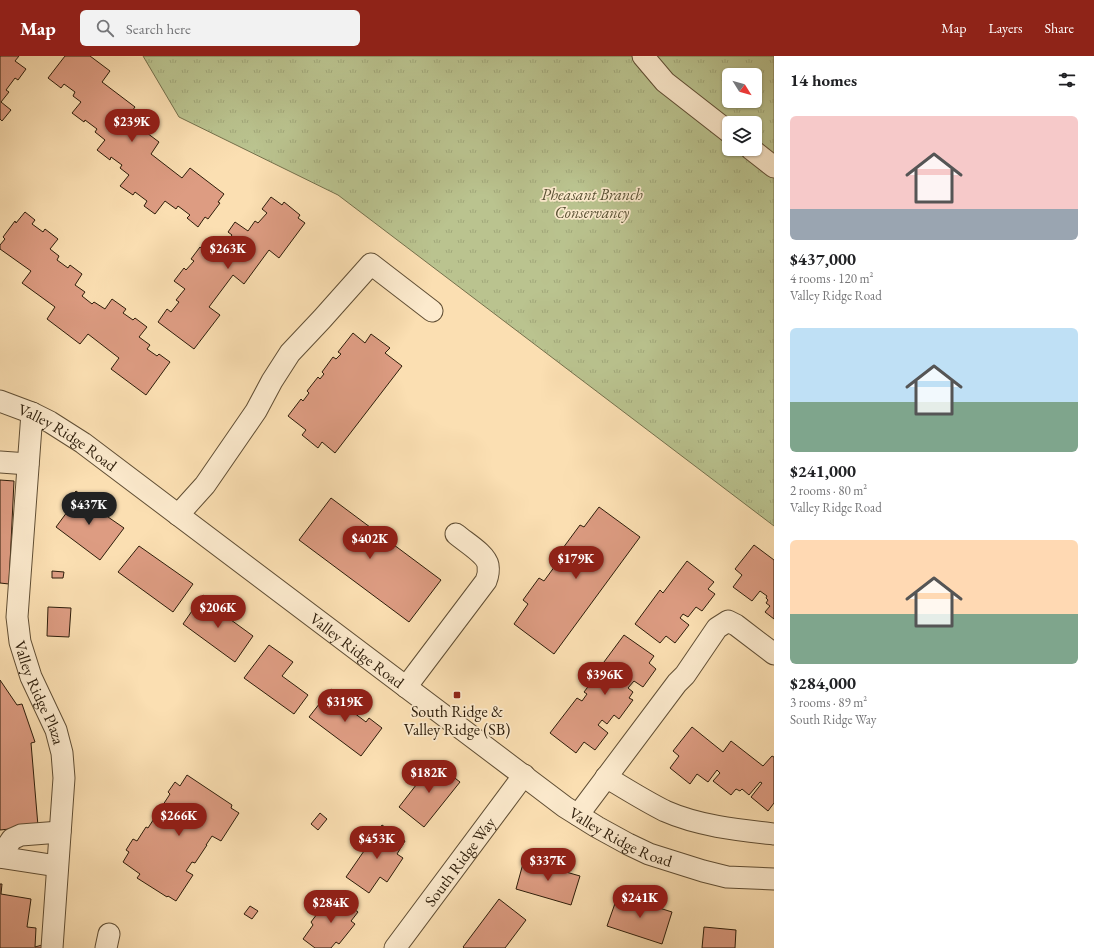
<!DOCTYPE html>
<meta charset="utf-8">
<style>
body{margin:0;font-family:"EB Garamond",serif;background:#f2f2f2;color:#202124;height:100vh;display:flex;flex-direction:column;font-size:15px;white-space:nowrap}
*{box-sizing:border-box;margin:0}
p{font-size:13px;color:#757577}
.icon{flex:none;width:22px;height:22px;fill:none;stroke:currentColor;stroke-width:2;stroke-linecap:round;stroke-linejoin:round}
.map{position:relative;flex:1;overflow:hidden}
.panel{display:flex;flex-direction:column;background:#fff;width:320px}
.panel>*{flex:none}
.needle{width:26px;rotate:127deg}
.fabs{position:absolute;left:722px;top:12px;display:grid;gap:8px}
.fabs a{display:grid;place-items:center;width:40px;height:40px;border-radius:6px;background:#fff;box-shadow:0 1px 3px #0004;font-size:20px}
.price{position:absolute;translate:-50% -34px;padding:0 9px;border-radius:14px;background:#8f2418;color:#fff;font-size:13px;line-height:26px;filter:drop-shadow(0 1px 2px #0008)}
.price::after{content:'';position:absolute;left:50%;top:24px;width:12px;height:9px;margin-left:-6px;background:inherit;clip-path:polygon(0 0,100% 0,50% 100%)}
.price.active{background:#222;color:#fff}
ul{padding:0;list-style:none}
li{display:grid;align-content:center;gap:8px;height:212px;padding:0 16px}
li span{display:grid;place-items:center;height:124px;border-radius:6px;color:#555}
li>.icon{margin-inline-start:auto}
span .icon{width:72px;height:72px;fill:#fffc;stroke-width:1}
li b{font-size:17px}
h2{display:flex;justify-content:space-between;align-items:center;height:48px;padding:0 16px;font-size:17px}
header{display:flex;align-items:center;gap:24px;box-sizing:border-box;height:56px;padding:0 20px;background:#8f2418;color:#fff}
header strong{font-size:19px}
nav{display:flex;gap:22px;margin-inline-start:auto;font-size:14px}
.search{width:280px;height:36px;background:#f2f2f2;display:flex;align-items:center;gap:10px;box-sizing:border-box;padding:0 14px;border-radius:6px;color:#757577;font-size:15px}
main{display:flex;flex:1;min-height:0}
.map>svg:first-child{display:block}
</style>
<header>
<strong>Map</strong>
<div class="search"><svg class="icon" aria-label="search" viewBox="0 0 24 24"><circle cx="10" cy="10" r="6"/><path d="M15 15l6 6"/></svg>Search here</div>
<nav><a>Map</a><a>Layers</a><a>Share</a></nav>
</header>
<main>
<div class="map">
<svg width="774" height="892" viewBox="0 0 774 892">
<defs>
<pattern id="park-tufts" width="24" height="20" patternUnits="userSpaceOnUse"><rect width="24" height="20" fill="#bac38f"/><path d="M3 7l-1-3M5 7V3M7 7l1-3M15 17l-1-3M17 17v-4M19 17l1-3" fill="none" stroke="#a0a77a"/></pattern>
</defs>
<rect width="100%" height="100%" fill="#fbdfb2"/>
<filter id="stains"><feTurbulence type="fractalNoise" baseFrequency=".005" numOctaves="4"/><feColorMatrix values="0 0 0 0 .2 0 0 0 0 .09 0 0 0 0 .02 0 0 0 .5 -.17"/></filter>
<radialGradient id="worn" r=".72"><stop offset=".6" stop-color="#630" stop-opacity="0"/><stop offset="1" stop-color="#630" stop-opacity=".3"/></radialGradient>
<!-- park -->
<path fill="url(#park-tufts)" stroke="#74704c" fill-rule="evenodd" d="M143 0H774V470L338 139 179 61ZM729 19H755V45H729ZM729 67H755V93H729Z"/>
<!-- building -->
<path fill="#dd9c82" stroke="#2d1d0a" d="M0 0H19L15 5 26 13 18 24 15 22 6 34 9 36 1 46 11 54 2 65 0 63Z
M65 0H90L110 15 102 26 135 51 127 62 159 86 151 98 182 122 190 112 224 138 218 146 220 147 208 163 205 161 198 171 187 162 190 159 178 150 176 153 165 145 155 158 144 150 147 145 135 136 133 139 120 130 129 119 120 112 122 109 111 101 110 104 97 94 105 84 95 76 97 73 85 64 84 66 72 57 81 46 73 40 75 36 64 28 61 32 48 22Z
M271 141 282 149 284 146 300 159 298 162 305 167 279 202 269 194 244 228 233 219 209 251 220 259 194 293 158 266 167 253 171 256 179 246 176 244 185 233 174 225 184 212 186 214 194 205 191 203 200 191 210 199 218 188 222 192 232 179 228 176 235 166 248 175 255 165 258 167 267 157 262 153Z
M25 156 35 164 32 168 43 176 45 173 58 183 50 193 59 200 57 204 68 212 70 209 82 218 75 229 85 236 82 240 92 248 94 246 105 253 112 243 126 253 123 257 133 264 135 262 147 271 139 281 150 289 147 293 157 300 159 298 170 306 146 339 111 313 119 302 88 278 80 288 47 263 55 251 22 227 31 215 0 193V189L5 183 3 181 15 165 16 167Z
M353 277 365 287 371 278 390 292 385 297 402 310 335 397 322 386 318 392 302 379 306 374 288 360 301 343 303 345 309 337 307 335 318 321 320 323 324 318 322 316 333 301 336 303 341 298 338 296Z
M0 424 14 425 9 528 0 527Z
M76 435 96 450 95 452 124 472 100 504 56 471 73 448 68 444Z
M331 442 441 524 409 566 299 484Z
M599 451 640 481 554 598 514 568 528 548 523 544 539 522 544 525 566 495 563 492 580 469 584 471Z
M754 489 774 504V563L765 556 770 550 766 547 768 544 766 542 767 540 760 535 752 545 733 531 742 519 735 513Z
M139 490 193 528 173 556 118 516Z
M687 505 714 526 708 533 715 538 702 555 696 551 688 561 683 558 680 562 689 569 675 587 666 580 660 587 635 568 660 534 663 537Z
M52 515 64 516 63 522H52Z
M203 539 218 550 216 553 253 580 235 606 183 568Z
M48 551 71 552 69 581 47 580Z
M624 579 654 600 649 607 656 613 643 631 634 625 628 632 633 636 629 642 633 644 619 663 614 659 607 668 602 664 598 669 608 677 595 694 584 686 576 697 550 677 577 642 582 645 587 638 584 636 603 611 601 610Z
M269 589 293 606 282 620 308 639 294 658 244 622Z
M0 624 17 649 22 648 35 686 31 687 38 770 0 774Z
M331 633 344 643 341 647 366 666 369 662 382 672 361 700 309 661Z
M692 671 723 696 731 685 763 710 772 700 774 701V747L768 755 751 741 762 727 760 726 749 739 742 733 740 735 736 733 731 739 713 725 720 717 717 714 708 726 697 718 690 728 670 712 679 700 673 695Z
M434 706 460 726 424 771 399 751Z
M187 719 232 749 231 752 239 757 221 785 212 780 206 789H207L195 807 192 806 186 815 193 819 176 845 168 840 167 841 137 822 140 818 123 806 129 796 126 794 133 783 137 785 146 771 148 772 170 738 168 736 175 726 180 730Z
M320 757 327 763 318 774 311 768Z
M382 769 405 785 397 798 403 802 387 826 380 821 369 837 346 821Z
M524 804 580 820 571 849 516 833Z
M0 828H2L1 838 31 843 27 871 36 872 35 891 42 889V892H0Z
M334 839 358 856 351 865 355 868 339 888 336 886 331 892H315L303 883 313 869 311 866 323 850 325 851Z
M618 839 672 856 662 888 607 870Z
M499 843 526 864 505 892H464L463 891Z
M250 850 258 855 252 863 244 858Z
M704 871 736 874 735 892H702Z"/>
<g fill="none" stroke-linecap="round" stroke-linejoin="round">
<!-- minor casing -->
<g stroke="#604e34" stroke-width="23">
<g id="minor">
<path d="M643 0 665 26 729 76"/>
<path d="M751 93 774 111"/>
<path id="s1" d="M0 345 32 357 50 366 83 387 565 751 597 771 628 788 649 798 703 815 727 821 774 823"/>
<path id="s2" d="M32 357 17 561 20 586 31 621 56 674 62 697 64 722 52 892"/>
<path d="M0 406 28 408"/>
<path d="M178 459 205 429 256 355 272 325 290 297 322 263 371 208 432 255"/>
<path d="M406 631 486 525C488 520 489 515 488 509 486 498 465 486 456 478"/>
<path d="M606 721C626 733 645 745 665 755 699 770 738 774 774 778"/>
<path d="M578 759 677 627 685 619 717 572 728 565 736 569 774 598"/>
<path d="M0 801 12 783 21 779 60 776"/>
<path d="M0 801 57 810"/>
<path d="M106 892 109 878"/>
<path id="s3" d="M395 892 524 719"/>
</g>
</g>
<!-- minor -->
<use href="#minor" stroke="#fceacd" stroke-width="21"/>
</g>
<!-- markers -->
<rect fill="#8f2418" stroke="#fceacd" stroke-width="1.5" x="453" y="635" width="8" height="8" rx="2"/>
<g text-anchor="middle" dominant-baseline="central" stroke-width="3.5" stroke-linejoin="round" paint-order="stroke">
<!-- park labels -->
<g font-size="16" font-style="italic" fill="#574f32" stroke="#fceacd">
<text x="592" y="138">Pheasant Branch<tspan x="592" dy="18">Conservancy</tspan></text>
</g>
<!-- street labels -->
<g font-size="16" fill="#2d1d0a" stroke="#fceacd">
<text stroke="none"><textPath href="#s1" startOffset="77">Valley Ridge Road</textPath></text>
<text stroke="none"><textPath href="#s1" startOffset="437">Valley Ridge Road</textPath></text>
<text stroke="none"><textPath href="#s2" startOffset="284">Valley Ridge Plaza</textPath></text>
<text stroke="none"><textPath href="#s1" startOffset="761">Valley Ridge Road</textPath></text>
<text stroke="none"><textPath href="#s3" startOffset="108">South Ridge Way</textPath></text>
</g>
<!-- poi labels -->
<g font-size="16" fill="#2d1d0a" stroke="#fceacd">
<text x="457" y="655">South Ridge &amp;<tspan x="457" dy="18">Valley Ridge (SB)</tspan></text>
</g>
</g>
<rect width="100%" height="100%" filter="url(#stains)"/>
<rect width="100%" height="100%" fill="url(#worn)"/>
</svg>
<div class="fabs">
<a><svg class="needle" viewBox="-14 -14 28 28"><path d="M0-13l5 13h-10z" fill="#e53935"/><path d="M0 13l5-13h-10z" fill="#757577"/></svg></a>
<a><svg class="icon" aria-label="layers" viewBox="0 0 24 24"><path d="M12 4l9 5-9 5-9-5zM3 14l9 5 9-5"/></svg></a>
</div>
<b class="price" style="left:132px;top:87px">$239K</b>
<b class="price" style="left:228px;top:214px">$263K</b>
<b class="price active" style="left:89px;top:470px">$437K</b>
<b class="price" style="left:370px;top:504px">$402K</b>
<b class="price" style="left:576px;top:524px">$179K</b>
<b class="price" style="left:218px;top:573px">$206K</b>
<b class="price" style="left:605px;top:640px">$396K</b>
<b class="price" style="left:345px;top:667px">$319K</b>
<b class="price" style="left:429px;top:738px">$182K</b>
<b class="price" style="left:179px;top:781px">$266K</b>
<b class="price" style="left:377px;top:804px">$453K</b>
<b class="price" style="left:548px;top:826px">$337K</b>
<b class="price" style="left:640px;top:863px">$241K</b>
<b class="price" style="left:331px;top:868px">$284K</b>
</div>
<section class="panel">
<h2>14 homes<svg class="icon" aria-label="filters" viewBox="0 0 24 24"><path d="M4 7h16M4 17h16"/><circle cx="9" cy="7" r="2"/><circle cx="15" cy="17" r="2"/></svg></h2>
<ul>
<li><span style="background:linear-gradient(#f6c9c9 75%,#9aa5b1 0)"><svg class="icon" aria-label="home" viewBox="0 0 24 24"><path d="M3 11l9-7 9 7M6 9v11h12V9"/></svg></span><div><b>$437,000</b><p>4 rooms · 120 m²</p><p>Valley Ridge Road</p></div></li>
<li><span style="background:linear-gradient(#bfe0f5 60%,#7fa58c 0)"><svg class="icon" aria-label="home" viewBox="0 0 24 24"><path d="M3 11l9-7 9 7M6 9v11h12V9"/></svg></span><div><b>$241,000</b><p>2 rooms · 80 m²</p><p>Valley Ridge Road</p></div></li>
<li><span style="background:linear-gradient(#ffd9b3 60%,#7fa58c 0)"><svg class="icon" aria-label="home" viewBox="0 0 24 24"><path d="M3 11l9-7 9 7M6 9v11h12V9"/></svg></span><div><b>$284,000</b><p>3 rooms · 89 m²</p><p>South Ridge Way</p></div></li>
</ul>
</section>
</main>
